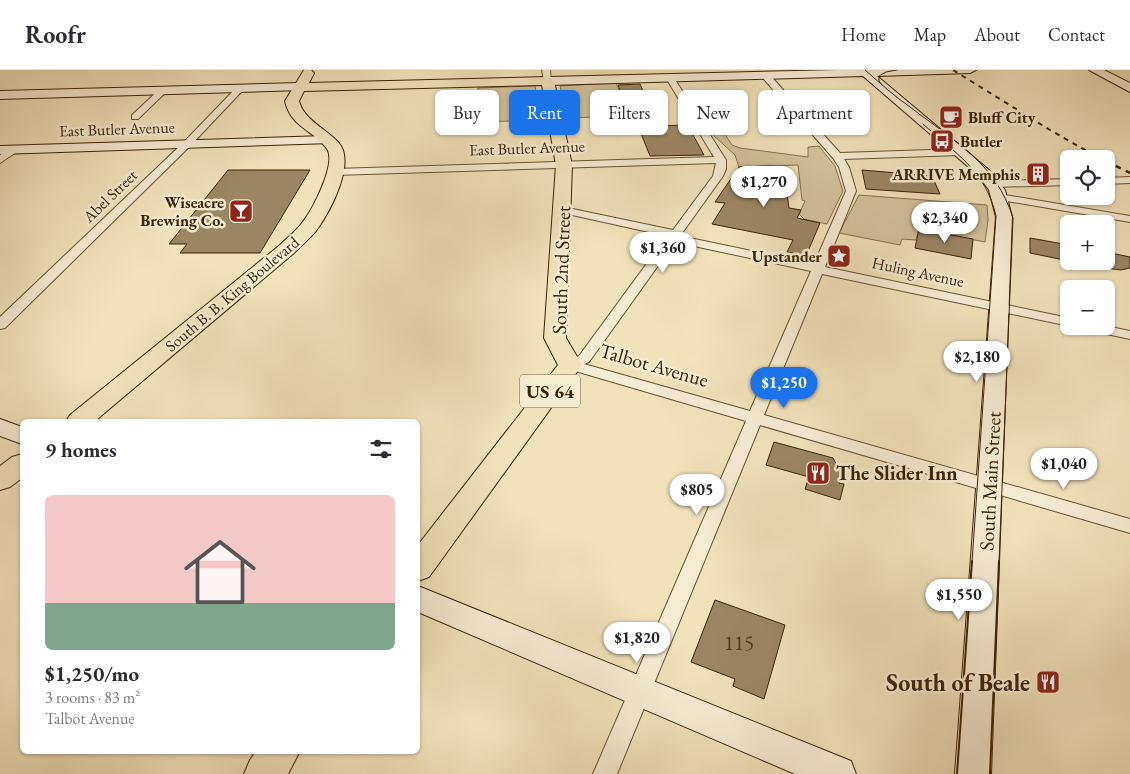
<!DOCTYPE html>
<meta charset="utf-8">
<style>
body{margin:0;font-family:"EB Garamond",serif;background:#f2f2f3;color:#2b2b33;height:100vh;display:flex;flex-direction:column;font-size:19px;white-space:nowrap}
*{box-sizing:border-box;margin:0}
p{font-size:16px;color:#7c7c81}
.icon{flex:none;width:28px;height:28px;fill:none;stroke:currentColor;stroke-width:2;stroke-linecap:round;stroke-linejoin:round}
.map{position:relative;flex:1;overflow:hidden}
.drawer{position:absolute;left:20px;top:349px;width:400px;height:335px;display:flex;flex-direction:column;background:#fff;border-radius:8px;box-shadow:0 1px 4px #0004}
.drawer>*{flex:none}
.top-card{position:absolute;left:435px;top:20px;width:475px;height:45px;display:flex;gap:10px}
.tools{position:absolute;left:1060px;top:80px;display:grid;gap:10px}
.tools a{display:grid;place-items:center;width:55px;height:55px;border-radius:8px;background:#fff;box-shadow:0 1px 4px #0004;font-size:25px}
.price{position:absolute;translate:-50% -42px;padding:0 11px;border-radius:18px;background:#fff;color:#222;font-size:16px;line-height:32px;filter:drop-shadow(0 1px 2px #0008)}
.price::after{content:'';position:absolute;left:50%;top:30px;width:15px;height:11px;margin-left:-8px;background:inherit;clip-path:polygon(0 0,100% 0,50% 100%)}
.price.active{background:#1a73e8;color:#fff}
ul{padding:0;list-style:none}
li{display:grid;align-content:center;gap:10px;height:265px;padding:0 25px}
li+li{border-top:1px solid #e1e1e2}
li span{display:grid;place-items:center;height:155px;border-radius:8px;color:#555}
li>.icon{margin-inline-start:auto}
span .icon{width:90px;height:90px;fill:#fffc;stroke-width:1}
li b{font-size:21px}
h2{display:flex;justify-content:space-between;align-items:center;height:60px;padding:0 25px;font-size:21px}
.chip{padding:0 18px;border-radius:8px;background:#fff;box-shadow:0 1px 4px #0004;font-size:18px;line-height:45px}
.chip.active{background:#1a73e8;color:#fff}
header{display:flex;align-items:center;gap:30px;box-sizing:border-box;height:70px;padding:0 25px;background:#fff;border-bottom:1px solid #e1e1e2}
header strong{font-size:24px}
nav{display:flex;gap:28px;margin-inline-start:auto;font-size:18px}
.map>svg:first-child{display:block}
</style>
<header>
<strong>Roofr</strong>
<nav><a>Home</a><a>Map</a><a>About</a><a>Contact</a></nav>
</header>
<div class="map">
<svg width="1130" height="704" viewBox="0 0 1130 704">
<rect width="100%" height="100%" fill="#f1e2ba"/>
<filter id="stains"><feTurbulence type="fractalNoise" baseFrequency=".004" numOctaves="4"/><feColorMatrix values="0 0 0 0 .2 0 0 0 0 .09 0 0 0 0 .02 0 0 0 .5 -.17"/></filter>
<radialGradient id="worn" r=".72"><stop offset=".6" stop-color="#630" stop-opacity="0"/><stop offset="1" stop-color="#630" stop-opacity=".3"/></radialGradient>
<!-- green -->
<path fill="#d2c29b" stroke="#86724e" d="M616 13 631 46 568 48 560 16Z
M535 16 542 50 478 52V18Z
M719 59 722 60 732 75 740 78 808 87V77L819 76 835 96 843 121 827 154 804 149 799 144 805 131 802 130 798 95 739 97 735 85 712 64V61Z
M859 125 987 135 988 150 985 172 919 159 916 170 902 169 900 175 839 163Z"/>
<!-- building -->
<path fill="#9a8662" stroke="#3b2302" d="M640 14 658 56 684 55 688 63H692L704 85 650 86 640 61H644L630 30H624L618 15Z
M769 96 783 97 789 138 801 140 797 148 820 153 806 186 787 182 793 170 712 154 725 133 715 132 739 97Z
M228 100H310L260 183H180L187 174H169Z
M862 100 932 106 940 124 866 119Z
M919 159 973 169 971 189 915 178Z
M1030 168 1069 175V191L1030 183Z
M1106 182 1130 187V198L1121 200 1106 198Z
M774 372 833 388 841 403 839 413 844 414 840 430 805 419 809 407 766 395Z
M715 530 785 555 764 629 733 616 735 609 691 592Z"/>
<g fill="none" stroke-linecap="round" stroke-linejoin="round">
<!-- street casing -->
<g stroke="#685330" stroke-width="2">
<path id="street" d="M542 0H550L551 13 544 11Z
M762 3H768L840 83 961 79 966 82 961 85 844 89 849 97 856 121 825 197 1069 248V256L822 204 764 345 1130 449V463L760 355 617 704H593L746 351 565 298 563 295 565 292 579 286 667 166 563 143 557 140 563 137 673 160 713 106 716 93 335 105 330 102 335 99 714 87 666 8 670 6 674 8 726 90V99L723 106 680 166 814 194 846 121 839 97 833 88 762 7ZM675 172 811 201 750 341 584 294 589 292Z
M237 17 244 19 190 76 5 258 0 259V247L184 72Z
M160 19 167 21 138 49H132V45Z
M15 76 20 79 18 81 0 93V85Z
M1130 107V113L1106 114V108Z
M1069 109V115L993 117 988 114 993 111Z
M999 124 1130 146V152L995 129 994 127 995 125Z
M1081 256H1106L1130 261V269L1083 259Z"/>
</g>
<!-- secondary casing -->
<g stroke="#3b2302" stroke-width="2">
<path id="secondary" d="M838 0H976L970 3 877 6 989 100 1005 120 1012 147 991 704H955L996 147 989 120 979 106 863 6 548 15 542 11 548 7Z
M1089 0H1104L1130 13V22Z
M299 13 305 17 303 20 0 29V21Z
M326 66 333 70 331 73 0 84V76Z
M0 349 22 357V374L0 366Z
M418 516 851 691 856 704H795L418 542Z"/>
</g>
<!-- primary casing -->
<g stroke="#3b2302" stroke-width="2">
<path id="primary" d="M304 0H311L314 3 309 13 548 7 554 11 572 95 566 268 582 295 429 507 418 511V475L558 295 544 268 556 95 542 15 304 21 299 31C304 50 325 58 338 72 357 92 330 142 316 161 309 169 301 176 294 183L95 351H66L70 345 280 175C287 168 296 161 302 153 312 141 337 93 327 79 313 59 291 58 285 31Z
M22 384V408L10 417 0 420V396L12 387Z
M256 681H300L288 704H244L250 690Z"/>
</g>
<!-- street -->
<use href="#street" fill="#f6ecd2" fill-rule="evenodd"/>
<!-- secondary -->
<use href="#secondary" fill="#f6ecd2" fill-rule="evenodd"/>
<!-- primary -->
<use href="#primary" fill="#f1e2ba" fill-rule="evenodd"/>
<!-- tram-far1 -->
<path stroke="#3b2302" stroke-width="1" d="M865 0C880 13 894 26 910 37 953 70 996 93 1013 148L999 492
M882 15 879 11V6L886 2 897 0
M923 54C955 83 986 101 996 146L972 492"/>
<!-- tram -->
<path stroke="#3b2302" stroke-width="2" d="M957 704 972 491
M990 704 999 491"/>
<!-- rail-far1 -->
<path stroke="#3b2302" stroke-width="2" stroke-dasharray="5 5" stroke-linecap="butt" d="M953 0 1050 60 1094 85"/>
<!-- rail -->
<path stroke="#3b2302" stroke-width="2.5" stroke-dasharray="5.5 5.5" stroke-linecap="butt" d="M1092 83 1102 89
M1106 91 1130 103"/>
</g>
<!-- icons -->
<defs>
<g id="cafe-square" transform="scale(1.25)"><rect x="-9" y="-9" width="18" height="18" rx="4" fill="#8f2418" stroke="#f6ecd2"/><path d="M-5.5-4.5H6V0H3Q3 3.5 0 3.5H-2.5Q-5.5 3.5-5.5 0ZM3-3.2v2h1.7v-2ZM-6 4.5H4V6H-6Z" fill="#fff"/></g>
<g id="bus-square" transform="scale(1.25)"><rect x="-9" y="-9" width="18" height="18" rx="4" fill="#8f2418" stroke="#f6ecd2"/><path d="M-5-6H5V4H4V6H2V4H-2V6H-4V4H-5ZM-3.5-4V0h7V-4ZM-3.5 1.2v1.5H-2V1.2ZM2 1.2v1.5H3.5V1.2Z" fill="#fff"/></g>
<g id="building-square" transform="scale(1.25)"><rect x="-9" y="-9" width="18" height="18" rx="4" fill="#8f2418" stroke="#f6ecd2"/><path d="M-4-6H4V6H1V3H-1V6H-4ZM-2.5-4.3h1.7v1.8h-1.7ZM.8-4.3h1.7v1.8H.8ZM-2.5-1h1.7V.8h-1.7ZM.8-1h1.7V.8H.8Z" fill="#fff"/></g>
<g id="bar-square" transform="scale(1.25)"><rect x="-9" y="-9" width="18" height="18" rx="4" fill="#8f2418" stroke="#f6ecd2"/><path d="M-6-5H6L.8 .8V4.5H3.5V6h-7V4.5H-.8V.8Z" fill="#fff"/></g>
<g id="sight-square" transform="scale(1.25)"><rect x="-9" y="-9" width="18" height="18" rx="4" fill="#8f2418" stroke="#f6ecd2"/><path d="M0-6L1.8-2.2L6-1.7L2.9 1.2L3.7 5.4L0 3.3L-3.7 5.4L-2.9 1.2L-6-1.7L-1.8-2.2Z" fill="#fff"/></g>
<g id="restaurant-square" transform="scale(1.25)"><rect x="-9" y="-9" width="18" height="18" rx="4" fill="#8f2418" stroke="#f6ecd2"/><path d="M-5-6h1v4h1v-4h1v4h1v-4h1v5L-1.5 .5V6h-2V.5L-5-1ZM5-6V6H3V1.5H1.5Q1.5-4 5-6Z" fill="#fff"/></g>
</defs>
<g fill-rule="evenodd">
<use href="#cafe-square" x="951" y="47"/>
<use href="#bus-square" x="942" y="71"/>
<use href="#building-square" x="1038" y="104"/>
<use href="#bar-square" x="241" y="141"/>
<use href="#sight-square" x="839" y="186"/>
<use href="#restaurant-square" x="818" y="403"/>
<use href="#restaurant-square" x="1048" y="612"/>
</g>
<g text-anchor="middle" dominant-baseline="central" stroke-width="5" stroke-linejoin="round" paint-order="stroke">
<!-- far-poi labels -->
<g font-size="16" font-weight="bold" fill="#3b2302" stroke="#f6ecd2" text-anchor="end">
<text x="968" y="47" text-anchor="start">Bluff City</text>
<text x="960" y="71" text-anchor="start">Butler</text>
<text x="1020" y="104">ARRIVE Memphis</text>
<text x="224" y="132">Wiseacre<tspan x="224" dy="18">Brewing Co.</tspan></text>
<text x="822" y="186">Upstander</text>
</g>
<!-- far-street labels -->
<g font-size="16" fill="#3b2302" stroke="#f6ecd2">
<text transform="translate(117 59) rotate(-2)">East Butler Avenue</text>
<text transform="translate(527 78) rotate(-2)">East Butler Avenue</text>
<text transform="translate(110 126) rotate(-44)">Abel Street</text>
<text transform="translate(918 202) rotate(12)">Huling Avenue</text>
<text transform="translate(232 224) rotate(-40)">South B. B. King Boulevard</text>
</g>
<!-- shield labels -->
<rect fill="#f6ecd2" stroke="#735f40" stroke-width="1" x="520" y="304.5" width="60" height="33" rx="4"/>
<g font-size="19" font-weight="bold" fill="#3b2302">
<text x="550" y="321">US 64</text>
</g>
<!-- street labels -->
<g font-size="20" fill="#3b2302" stroke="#f6ecd2">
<text transform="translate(561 200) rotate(-88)">South 2nd Street</text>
<text transform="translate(654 295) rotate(16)">Talbot Avenue</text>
<text transform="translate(990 411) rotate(-87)">South Main Street</text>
</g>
<!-- poi labels -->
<g font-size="20" font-weight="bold" fill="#3b2302" stroke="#f6ecd2" text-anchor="start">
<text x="836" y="403">The Slider Inn</text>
</g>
<!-- near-number labels -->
<g font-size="21" fill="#533c1a">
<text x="739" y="572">115</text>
</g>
<!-- near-poi labels -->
<g font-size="24" font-weight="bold" fill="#3b2302" stroke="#f6ecd2" text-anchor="end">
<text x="1030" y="612">South of Beale</text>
</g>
</g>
<rect width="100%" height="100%" filter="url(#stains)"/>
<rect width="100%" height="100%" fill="url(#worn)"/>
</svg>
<div class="tools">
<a><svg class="icon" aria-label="locate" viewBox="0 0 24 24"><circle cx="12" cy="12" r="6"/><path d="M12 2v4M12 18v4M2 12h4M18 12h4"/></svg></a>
<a>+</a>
<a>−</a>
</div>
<b class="price" style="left:764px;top:138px">$1,270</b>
<b class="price" style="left:945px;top:174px">$2,340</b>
<b class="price" style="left:663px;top:204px">$1,360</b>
<b class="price" style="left:977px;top:313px">$2,180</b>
<b class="price active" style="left:784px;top:339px">$1,250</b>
<b class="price" style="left:1064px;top:420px">$1,040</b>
<b class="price" style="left:697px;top:446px">$805</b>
<b class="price" style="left:959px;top:551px">$1,550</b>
<b class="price" style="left:637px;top:594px">$1,820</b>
<div class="top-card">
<a class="chip">Buy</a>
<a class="chip active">Rent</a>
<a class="chip">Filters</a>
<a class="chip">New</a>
<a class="chip">Apartment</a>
</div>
<section class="drawer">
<h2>9 homes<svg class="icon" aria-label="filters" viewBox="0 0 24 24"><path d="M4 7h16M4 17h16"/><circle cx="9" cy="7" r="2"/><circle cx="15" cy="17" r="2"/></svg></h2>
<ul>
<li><span style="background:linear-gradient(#f6c9c9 70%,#7fa58c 0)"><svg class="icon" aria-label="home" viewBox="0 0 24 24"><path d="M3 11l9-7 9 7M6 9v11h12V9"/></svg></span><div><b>$1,250/mo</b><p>3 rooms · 83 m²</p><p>Talbot Avenue</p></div></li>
</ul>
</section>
</div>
